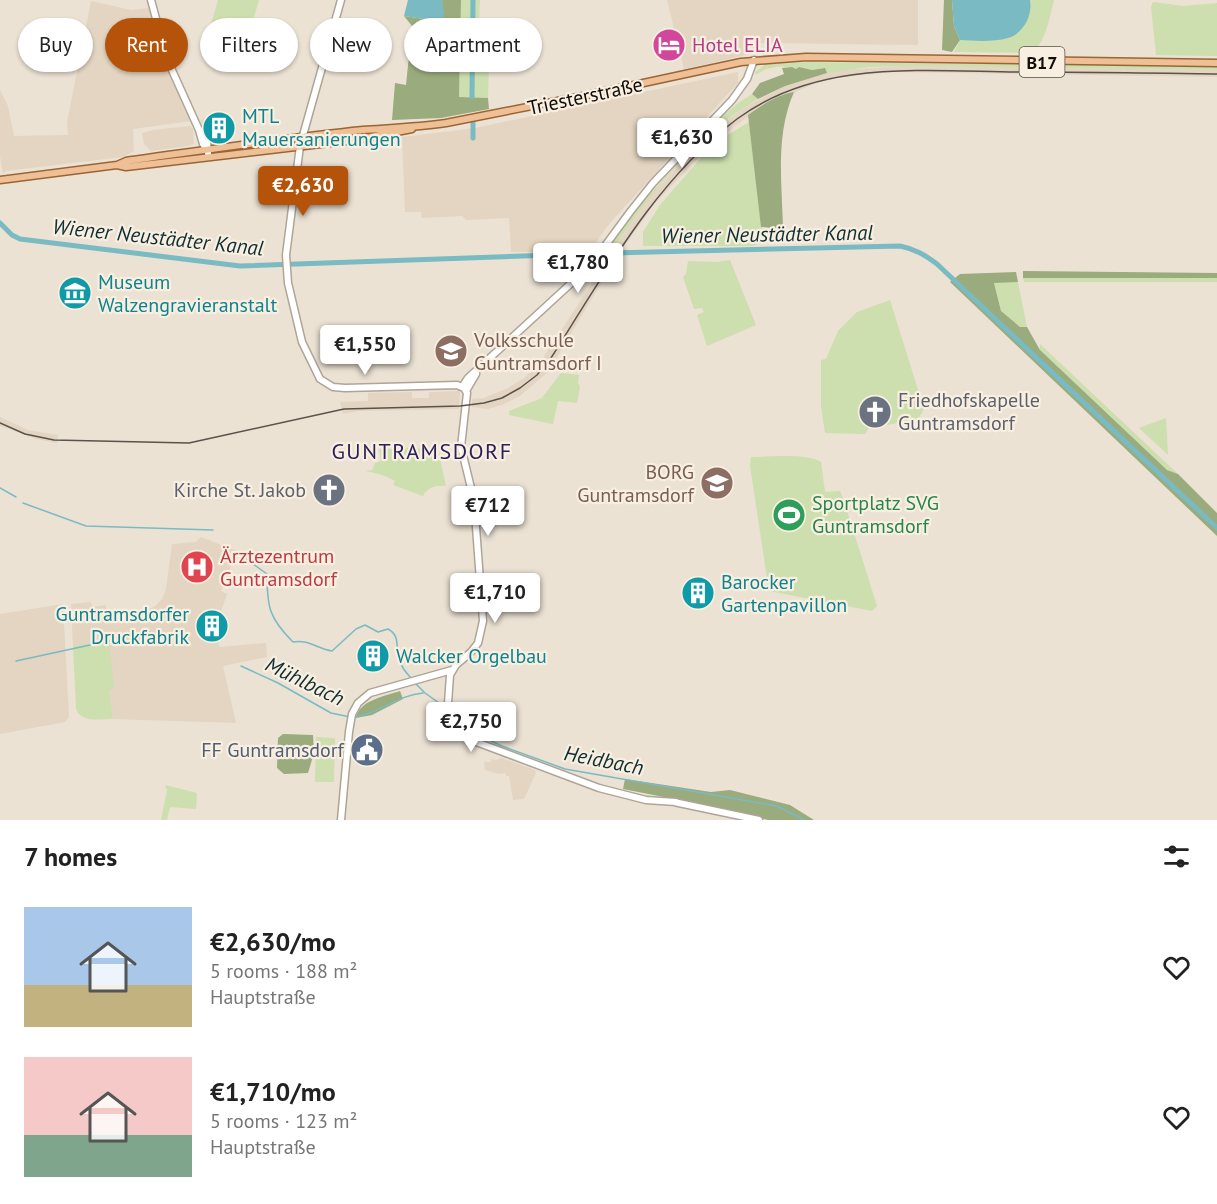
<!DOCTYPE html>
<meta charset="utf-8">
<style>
body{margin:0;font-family:"PT Sans",sans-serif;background:#f6f6f6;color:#222;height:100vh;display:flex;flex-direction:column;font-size:22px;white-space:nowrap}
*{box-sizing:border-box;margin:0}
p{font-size:20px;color:#767676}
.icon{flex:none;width:33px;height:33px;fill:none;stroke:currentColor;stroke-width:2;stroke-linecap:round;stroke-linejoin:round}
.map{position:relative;height:820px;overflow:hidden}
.details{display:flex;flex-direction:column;background:#fff;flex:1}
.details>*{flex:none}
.top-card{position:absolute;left:18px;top:18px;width:600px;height:54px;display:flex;gap:12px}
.price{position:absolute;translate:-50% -51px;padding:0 14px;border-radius:6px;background:#fff;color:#222;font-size:20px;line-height:39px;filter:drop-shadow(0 2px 3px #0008)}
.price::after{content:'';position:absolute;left:50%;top:36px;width:18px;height:14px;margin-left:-9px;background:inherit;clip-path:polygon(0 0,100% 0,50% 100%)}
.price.active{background:#b45309;color:#fff}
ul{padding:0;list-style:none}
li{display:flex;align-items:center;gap:18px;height:150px;padding:0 24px}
li span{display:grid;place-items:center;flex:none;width:168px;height:120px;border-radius:0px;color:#555}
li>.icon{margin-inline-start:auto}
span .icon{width:72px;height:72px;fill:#fffc;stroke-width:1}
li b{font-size:26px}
h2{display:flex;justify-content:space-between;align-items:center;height:72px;padding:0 24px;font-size:26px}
.pill{padding:0 21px;border-radius:27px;background:#fff;box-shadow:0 2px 4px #0004;font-size:21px;line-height:54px}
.pill.active{background:#b45309;color:#fff}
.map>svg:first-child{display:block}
</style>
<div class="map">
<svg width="1217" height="820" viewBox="0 0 1217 820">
<rect width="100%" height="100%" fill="#ebe2d4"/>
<!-- built -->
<path fill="#e3d5c1" d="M667 0H918V45L760 43 759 52 684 69Z
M91 1 131 10 149 8 154 15 192 121 133 129 134 151 123 157 6 171 3 174 0 156V90L8 106 14 136 68 135 67 122Z
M899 66 1217 70V77L892 72 842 77 816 83 763 106 717 139 655 203 623 248H614L650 197 690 153 711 133 745 107 785 86 813 76 843 70Z
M738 72V83L609 224 589 252H511L509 218 466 220 462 216 422 218 421 212H405L402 137 475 128Z
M223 110 227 141H222L212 137 201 124V120Z
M190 126 193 129 194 144 188 146 151 151 144 144 142 133 153 130Z
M604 265H612L548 372 520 396 504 404 488 409 472 407V399L484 398 508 388 524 378 539 364Z
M460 391 459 409 358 411 343 414 340 402 368 401V393L412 392V398H429V392Z
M0 417 28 430 58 435 57 443 36 439 6 428 0 426Z
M201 537 237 551 221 591 227 594 217 623 219 647 266 643 267 657 223 666 236 723 113 719 109 690V641L73 646 71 604 91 602 92 607 106 605 107 622 143 612 154 607 162 599 166 589 172 544 196 542Z
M63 604 69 717 65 722 0 734V614Z
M502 758 535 770 536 773 524 799 513 800 509 776H506V773L499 774 485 770 484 762H491V759L496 760Z"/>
<!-- green -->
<path fill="#cddeaf" d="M218 0H259L253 20 236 19 232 31 211 24Z
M461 0H480L479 21 482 23 484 65H489L488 98 459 97Z
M1030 0H1054C1049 18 1047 40 1032 53L954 52 960 40 1010 38 1031 4Z
M1153 2 1183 6 1217 3V56L1156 55 1151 7Z
M784 62 1217 66V70L899 66 869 67 827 73 824 68 812 70 799 67 796 69C785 64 765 67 756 75L755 72 767 63Z
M752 94 758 99C698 134 652 191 614 248L606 253 633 213 691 149 720 118 737 104Z
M749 122 763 242 753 246H643V232L660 205 713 144Z
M730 260 756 325 707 346 697 315 704 312 702 308 694 309 683 277 686 274 688 261 718 262Z
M1023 278H1217V282H1024Z
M994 282H1018L1027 327 1020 328 1001 311Z
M890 300 924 409 918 419 882 426 873 420 865 434 825 433 821 407V360L826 359 838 331 857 312Z
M1040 344 1178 474 1167 470 1040 350Z
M561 373 579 375 578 383 580 387 577 403 558 401 553 424 509 415V411L542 398Z
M1166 418 1168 455 1139 428Z
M410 448 428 449 439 454 446 486C436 485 428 487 423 496L393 485 395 481C385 475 376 473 365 471L372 470 375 463 381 461 379 449Z
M751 457C769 457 806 453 821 462L825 492 840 491 844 501 877 606 872 611 769 591 750 466Z
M109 640 114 688 109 690 113 719C100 719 81 723 76 709L73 646Z
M316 737 335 738 334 782H315Z
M165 785 197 793 196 809 170 807 167 820H161L167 790Z"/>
<!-- forest -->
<path fill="#9aab7d" d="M442 0H461L459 97 488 98 489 109 441 118 392 120 395 83 406 85 412 26 404 16 443 22Z
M944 0H952L954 26 960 40 952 52 942 50Z
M792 67 796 69 799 67 812 70 825 68 827 73 785 86 758 99 752 94 760 83 784 74 782 68Z
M794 92C775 135 782 183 783 229L761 227 748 115C760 106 779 94 794 92Z
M1023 271 1217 273V278H1023Z
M1016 272 1018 282 994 283 1001 311 1020 327H1027L1040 350 1167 470 1178 474 1217 513V536L950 282 960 274Z
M400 691 403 699 372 715 356 718C359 700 386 696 400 691Z
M283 734 313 735 314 753 308 773 284 774 277 768 278 738Z
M625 779 711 792 730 790 790 805 814 820H768L720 808 623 789Z"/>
<!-- water -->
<path fill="#7abac2" d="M408 0H442L444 12 443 22 404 16Z
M952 0H1030C1033 15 1023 34 1008 38 994 42 975 41 960 40L954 26Z"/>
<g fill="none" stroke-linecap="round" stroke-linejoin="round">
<!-- stream -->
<path stroke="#7abac2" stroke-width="1.5" d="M552 248 584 246 589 249
M592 252 593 255
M0 488 16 497
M23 503 86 526 213 530
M238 553 267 574C267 607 269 618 293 642 308 639 318 649 332 651L356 629 365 625 378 632 388 629C401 636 395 647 399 659 401 667 406 673 412 679
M16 661 150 632
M241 666 278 683 331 713 350 717
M415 683 425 693 446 708
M450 710 462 725 474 733 502 746 565 769 777 806 804 820
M355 717C380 713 398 695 423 693"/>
<!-- canal -->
<path stroke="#7abac2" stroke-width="5" d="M472 97 473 0
M473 123V138
M0 223 12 235 20 239 240 266 611 253 900 246C915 249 925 255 937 264L1217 528"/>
<!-- secondary casing -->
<g stroke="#aea497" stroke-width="9">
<path id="secondary" d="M151 0 167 59 199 130 203 144 207 150
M341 0 300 146 286 255 288 283 302 342 320 379 333 387 345 388 457 385 464 388 467 393 461 447 474 500 483 621 478 643 471 652 456 665 450 675 448 703V714L454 727 471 740 599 788 646 800 676 802
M200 130C208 137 207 143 208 153
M462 387 468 378 591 265 630 212 653 183 732 100 747 79 754 60
M466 391 476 374
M674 802 759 820
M341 820 349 732 352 714 358 703 370 693 452 670"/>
</g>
<!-- primary casing -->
<g stroke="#9a6536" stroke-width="9">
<path id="primary" d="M117 165 126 167 355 140 412 129
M0 180 117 165 126 161C205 150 284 138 363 130 391 128 419 127 446 123L583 96 741 62 806 57 1217 63"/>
</g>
<!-- secondary -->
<use href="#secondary" stroke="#fff" stroke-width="6"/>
<!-- primary -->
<use href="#primary" stroke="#efbf95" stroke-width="6"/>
<!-- tram -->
<path stroke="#58534b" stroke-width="1.5" d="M0 423 25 434 54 440 189 443 344 409 460 406 484 403 502 398 520 388 537 375 551 358C605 273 655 181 737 119 818 59 922 71 1017 72 1084 72 1150 73 1217 74"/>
</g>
<!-- icons -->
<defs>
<g id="hotel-disc" transform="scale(1.725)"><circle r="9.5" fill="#d1479c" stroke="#f9efe1"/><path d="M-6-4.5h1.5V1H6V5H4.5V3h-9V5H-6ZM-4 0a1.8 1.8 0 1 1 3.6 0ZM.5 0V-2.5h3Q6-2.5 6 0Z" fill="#fff"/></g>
<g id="building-disc" transform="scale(1.725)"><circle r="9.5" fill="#0f9aa8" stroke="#f9efe1"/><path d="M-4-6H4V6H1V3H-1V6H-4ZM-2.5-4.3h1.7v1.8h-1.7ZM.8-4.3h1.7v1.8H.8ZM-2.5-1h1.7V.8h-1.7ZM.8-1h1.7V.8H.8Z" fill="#fff"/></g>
<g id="museum-disc" transform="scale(1.725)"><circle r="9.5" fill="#0f9aa8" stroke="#f9efe1"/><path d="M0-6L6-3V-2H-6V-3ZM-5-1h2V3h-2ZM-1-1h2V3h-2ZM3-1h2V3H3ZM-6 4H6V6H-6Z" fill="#fff"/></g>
<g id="school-disc" transform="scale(1.725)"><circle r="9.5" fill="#8d6e63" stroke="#f9efe1"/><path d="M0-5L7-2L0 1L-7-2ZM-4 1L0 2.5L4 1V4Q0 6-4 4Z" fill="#fff"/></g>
<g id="church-disc" transform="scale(1.725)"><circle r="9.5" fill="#6b7280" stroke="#f9efe1"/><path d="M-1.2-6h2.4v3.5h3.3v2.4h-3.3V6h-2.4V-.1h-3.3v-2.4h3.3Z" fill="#fff"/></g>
<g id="stadium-disc" transform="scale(1.725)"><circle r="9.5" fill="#2e9e5b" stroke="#f9efe1"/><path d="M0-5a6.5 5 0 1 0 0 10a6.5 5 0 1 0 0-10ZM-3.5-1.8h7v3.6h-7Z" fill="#fff"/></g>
<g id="hospital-disc" transform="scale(1.725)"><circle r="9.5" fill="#e0444e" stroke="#f9efe1"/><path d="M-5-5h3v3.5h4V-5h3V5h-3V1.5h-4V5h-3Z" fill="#fff"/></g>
<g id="civic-disc" transform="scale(1.725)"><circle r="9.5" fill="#5c6f8a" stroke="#f9efe1"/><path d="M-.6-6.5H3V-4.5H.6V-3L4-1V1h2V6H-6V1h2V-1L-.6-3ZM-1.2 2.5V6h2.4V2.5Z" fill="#fff"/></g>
</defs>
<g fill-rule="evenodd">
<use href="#hotel-disc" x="669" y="45"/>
<use href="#building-disc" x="219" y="128"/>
<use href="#museum-disc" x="75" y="293"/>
<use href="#school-disc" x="451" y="351"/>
<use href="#church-disc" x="875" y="412"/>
<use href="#school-disc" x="717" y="483"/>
<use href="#church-disc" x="329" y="490"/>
<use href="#stadium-disc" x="789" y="515"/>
<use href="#hospital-disc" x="197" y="567"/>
<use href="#building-disc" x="698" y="593"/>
<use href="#building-disc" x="212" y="626"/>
<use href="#building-disc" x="373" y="656"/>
<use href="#civic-disc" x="367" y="750"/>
</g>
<g text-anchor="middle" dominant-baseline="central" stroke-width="4.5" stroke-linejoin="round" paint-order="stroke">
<!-- shield labels -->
<rect fill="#f9efe1" stroke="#565149" stroke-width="1.5" x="1019.5" y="47" width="45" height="30" rx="4.5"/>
<g font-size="18" font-weight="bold" fill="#100d08">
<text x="1042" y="62">B17</text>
</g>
<!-- hotel labels -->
<g font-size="20" fill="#b23c85" stroke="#f9efe1" text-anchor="start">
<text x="692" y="45">Hotel ELIA</text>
</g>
<!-- street labels -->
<g font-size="20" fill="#100d08" stroke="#f9efe1">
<text transform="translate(585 96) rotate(-12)">Triesterstraße</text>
</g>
<!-- culture labels -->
<g font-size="20" fill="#0d838f" stroke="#f9efe1" text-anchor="start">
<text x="242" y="116">MTL<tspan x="242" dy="23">Mauersanierungen</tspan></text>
<text x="98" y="282">Museum<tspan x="98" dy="23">Walzengravieranstalt</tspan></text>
<text x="721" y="582">Barocker<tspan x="721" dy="23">Gartenpavillon</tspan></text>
<text x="189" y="614" text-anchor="end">Guntramsdorfer<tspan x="189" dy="23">Druckfabrik</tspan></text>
<text x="396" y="656">Walcker Orgelbau</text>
</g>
<!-- education labels -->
<g font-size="20" fill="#785e54" stroke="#f9efe1" text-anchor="start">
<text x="474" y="340">Volksschule<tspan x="474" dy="23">Guntramsdorf I</tspan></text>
<text x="694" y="472" text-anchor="end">BORG<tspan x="694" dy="23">Guntramsdorf</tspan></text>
</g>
<!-- worship labels -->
<g font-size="20" fill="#5b616d" stroke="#f9efe1" text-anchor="start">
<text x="898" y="400">Friedhofskapelle<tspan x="898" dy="23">Guntramsdorf</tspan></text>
<text x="306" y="490" text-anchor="end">Kirche St. Jakob</text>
</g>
<!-- leisure labels -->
<g font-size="20" fill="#27864d" stroke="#f9efe1" text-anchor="start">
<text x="812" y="503">Sportplatz SVG<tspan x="812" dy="23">Guntramsdorf</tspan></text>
</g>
<!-- health labels -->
<g font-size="20" fill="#be3a42" stroke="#f9efe1" text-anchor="start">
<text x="220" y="556">Ärztezentrum<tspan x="220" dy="23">Guntramsdorf</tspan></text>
</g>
<!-- service labels -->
<g font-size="20" fill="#4e5e75" stroke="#f9efe1" text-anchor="end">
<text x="344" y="750">FF Guntramsdorf</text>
</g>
<!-- water labels -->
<g font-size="21" font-style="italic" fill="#0e2f33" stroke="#f9efe1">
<text transform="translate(767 234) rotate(-1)">Wiener Neustädter Kanal</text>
<text transform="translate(158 237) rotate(6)">Wiener Neustädter Kanal</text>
<text transform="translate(305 681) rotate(26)">Mühlbach</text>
<text transform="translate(604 760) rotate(11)">Heidbach</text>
</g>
<!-- quarter labels -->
<g font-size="22" letter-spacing="1.5" fill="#2a205a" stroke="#f9efe1">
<text x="422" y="451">GUNTRAMSDORF</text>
</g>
</g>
</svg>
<b class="price" style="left:682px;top:169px">€1,630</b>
<b class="price active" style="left:303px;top:217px">€2,630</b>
<b class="price" style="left:578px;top:294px">€1,780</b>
<b class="price" style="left:365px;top:376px">€1,550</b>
<b class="price" style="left:488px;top:537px">€712</b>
<b class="price" style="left:495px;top:624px">€1,710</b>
<b class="price" style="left:471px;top:753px">€2,750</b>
<div class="top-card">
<a class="pill">Buy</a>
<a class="pill active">Rent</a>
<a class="pill">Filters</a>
<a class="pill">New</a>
<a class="pill">Apartment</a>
</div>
</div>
<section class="details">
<h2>7 homes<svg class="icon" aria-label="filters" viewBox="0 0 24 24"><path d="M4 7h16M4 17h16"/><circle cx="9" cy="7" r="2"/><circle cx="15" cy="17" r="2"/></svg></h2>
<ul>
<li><span style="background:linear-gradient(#a9c7e8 65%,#c2b280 0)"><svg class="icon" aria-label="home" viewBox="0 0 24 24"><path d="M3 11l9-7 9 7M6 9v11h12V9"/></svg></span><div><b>€2,630/mo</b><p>5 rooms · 188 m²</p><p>Hauptstraße</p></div><svg class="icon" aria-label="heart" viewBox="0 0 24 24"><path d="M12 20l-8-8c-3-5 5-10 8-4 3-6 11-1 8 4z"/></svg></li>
<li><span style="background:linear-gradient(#f6c9c9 65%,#7fa58c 0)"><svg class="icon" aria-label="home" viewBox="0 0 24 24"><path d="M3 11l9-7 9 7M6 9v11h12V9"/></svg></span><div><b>€1,710/mo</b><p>5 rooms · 123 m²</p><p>Hauptstraße</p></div><svg class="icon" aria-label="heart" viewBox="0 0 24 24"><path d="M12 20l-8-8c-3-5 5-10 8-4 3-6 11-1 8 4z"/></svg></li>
</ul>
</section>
